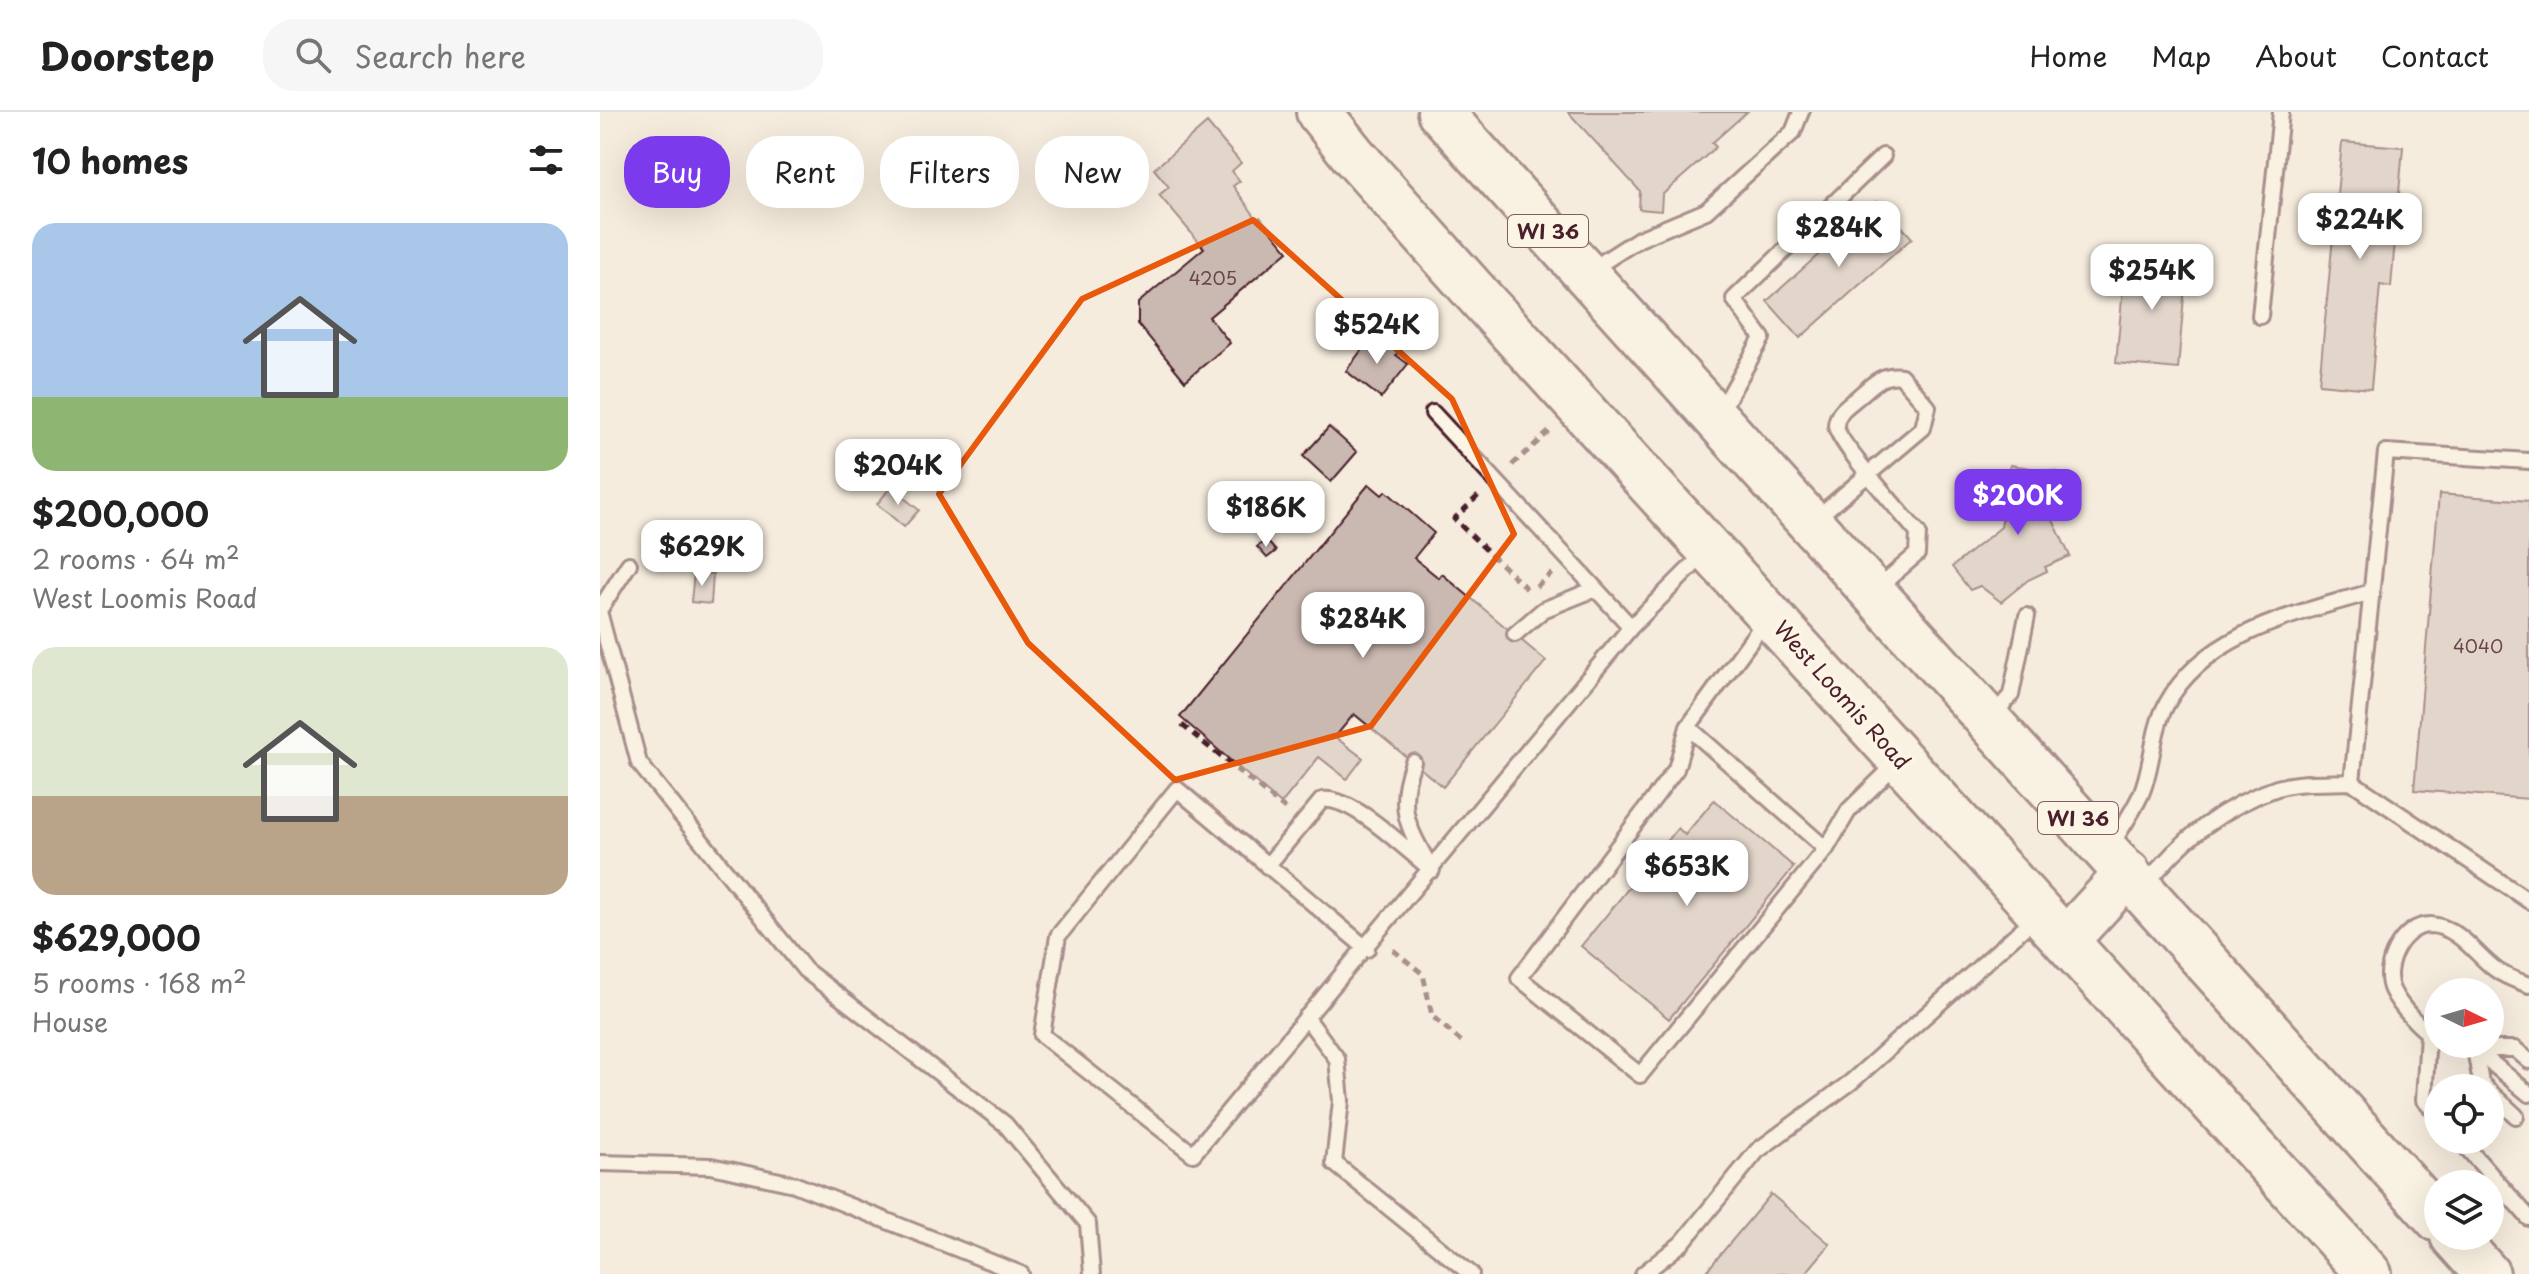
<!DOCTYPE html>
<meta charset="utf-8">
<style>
body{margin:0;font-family:"Playpen Sans",sans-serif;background:#f6f6f6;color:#222;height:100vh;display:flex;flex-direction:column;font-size:30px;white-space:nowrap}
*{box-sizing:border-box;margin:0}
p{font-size:26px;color:#767676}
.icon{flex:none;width:44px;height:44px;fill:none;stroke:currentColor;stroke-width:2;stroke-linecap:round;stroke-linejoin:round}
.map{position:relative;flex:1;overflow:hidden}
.side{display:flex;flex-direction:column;background:#fff;width:600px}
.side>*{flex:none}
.hud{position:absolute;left:24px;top:24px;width:760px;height:72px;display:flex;gap:16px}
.needle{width:52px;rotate:95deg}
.fabs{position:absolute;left:1824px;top:866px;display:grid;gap:16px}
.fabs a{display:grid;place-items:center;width:80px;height:80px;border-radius:50%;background:#fff;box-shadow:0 8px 32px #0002;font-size:40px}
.price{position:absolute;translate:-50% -68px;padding:0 18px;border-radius:16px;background:#fff;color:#222;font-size:26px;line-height:52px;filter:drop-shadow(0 2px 4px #0008)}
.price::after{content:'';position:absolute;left:50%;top:48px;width:24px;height:18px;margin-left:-12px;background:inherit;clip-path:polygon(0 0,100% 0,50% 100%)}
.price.current{background:#7c3aed;color:#fff}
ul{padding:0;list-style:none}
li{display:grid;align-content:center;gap:16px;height:424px;padding:0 32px}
li span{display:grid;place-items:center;height:248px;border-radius:24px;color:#555}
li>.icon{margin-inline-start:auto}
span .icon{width:144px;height:144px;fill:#fffc;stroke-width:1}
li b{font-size:34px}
h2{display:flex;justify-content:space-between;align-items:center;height:96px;padding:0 32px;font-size:34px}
.chip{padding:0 28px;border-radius:32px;background:#fff;box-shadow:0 8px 32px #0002;font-size:28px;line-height:72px}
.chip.current{background:#7c3aed;color:#fff}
header{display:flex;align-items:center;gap:48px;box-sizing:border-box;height:112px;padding:0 40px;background:#fff;border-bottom:2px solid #e0e0e0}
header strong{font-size:38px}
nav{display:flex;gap:44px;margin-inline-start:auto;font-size:28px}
.search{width:560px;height:72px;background:#f6f6f6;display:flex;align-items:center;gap:20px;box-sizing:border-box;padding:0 28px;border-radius:32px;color:#767676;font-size:30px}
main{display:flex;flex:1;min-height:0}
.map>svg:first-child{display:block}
</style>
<header>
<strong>Doorstep</strong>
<div class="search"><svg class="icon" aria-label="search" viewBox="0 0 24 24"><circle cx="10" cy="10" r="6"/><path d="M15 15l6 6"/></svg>Search here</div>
<nav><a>Home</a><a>Map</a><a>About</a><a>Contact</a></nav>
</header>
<main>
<section class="side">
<h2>10 homes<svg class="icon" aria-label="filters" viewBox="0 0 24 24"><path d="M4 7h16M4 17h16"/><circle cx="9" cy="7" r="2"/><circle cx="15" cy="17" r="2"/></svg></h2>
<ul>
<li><span style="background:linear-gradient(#a9c7e8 70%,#8fb573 0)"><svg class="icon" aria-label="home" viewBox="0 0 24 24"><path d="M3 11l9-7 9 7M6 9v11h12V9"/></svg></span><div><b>$200,000</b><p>2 rooms · 64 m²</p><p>West Loomis Road</p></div></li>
<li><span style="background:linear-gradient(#dfe7d0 60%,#b9a48a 0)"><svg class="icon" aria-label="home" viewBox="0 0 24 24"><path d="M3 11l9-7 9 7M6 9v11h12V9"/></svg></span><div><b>$629,000</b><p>5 rooms · 168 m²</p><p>House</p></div></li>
</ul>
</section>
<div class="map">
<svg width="1929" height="1162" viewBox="0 0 1929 1162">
<rect width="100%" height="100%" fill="#f5ecde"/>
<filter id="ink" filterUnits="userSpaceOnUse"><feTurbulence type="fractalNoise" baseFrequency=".0125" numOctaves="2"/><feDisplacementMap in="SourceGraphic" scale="16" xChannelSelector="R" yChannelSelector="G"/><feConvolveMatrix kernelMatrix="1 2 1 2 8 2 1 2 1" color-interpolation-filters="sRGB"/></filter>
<g filter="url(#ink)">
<!-- building -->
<path fill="#cab9b1" stroke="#4a1f2b" stroke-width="2" d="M968 0H1147L1112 31 1116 35 1062 83 1061 99 1039 97 1040 79Z
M607 11 641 51 632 59 640 69 633 74 657 107 660 105 688 139 609 205 630 231 585 269 538 212V191L604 136 559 83 569 75 554 57Z
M1742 30 1803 35 1791 175 1780 173 1771 277 1719 272Z
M1278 89 1312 126 1200 226 1167 189Z
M1526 143 1587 148 1578 257 1516 251Z
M772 224 778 229 781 225 799 238 796 243 808 252 781 286 746 259Z
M729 315 757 340 731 370 703 344Z
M1410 353 1459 360 1452 406 1470 444 1445 455 1447 459 1428 468 1401 490 1380 474 1370 478 1352 455 1401 415Z
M769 372 782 383 786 379 834 421 814 446 839 466 842 462 946 549 843 675 754 602 735 625 763 646 747 667 719 645 681 692 580 605Z
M291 375 319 398 304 415 277 392Z
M1839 382 1929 389V687L1814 678Z
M666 428 676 439 667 446 657 435Z
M94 460 113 462 111 492 91 490Z
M1114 688 1194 755 1069 907 981 834 1078 716 1085 723Z
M1171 1082 1230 1132 1205 1162H1104Z"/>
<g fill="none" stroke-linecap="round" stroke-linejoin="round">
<!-- service casing -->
<g stroke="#4a1f2b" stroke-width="20">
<path id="service" d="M989 159 1039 127 1106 99 1193 20 1201 0
M1660 204 1681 0
M833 301 1031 515
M1119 302 1162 226 1134 187 1283 44
M1214 408 1323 316 1328 295 1301 264C1282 261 1272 273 1258 285 1249 293 1237 299 1236 313 1235 328 1305 405 1318 421L1317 442 1275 478
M0 497 29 452
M0 503 39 651 205 858 405 1012 488 1112 492 1162
M1165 509 1088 615 1076 657 919 866 1040 963 1226 737 1249 698 1298 650
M915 522 943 498 995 477
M1392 605 1411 583 1427 504
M1088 615 1226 737
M813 650C797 694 806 712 828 751
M1752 670 1929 789
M1510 735C1520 718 1533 700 1541 682 1553 654 1552 619 1566 593 1606 519 1698 502 1771 480
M667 754 722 688C752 683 807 739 832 758
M1544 775C1579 729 1621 695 1677 676 1699 669 1729 671 1752 670L1786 340 1929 349
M767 837 577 677 458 824 442 923 593 1042 1031 515 1107 439
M706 905 737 947 741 989 734 1051 871 1162
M1828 922 1824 988 1838 1003
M1838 926C1823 921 1799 893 1792 878 1781 854 1802 813 1830 813 1858 814 1876 843 1895 857 1905 865 1918 869 1929 873
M1859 932 1875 937 1929 982
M1886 976 1881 971 1875 937H1915L1929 949
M1890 980 1916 1004
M1860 1028 1929 1106
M0 1051 111 1054 194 1072 421 1162
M1043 1162 1082 1131 1157 1039 1251 970 1438 803"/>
</g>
<!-- primary casing -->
<g stroke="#4a1f2b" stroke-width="50">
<path id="primary" d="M719 0 753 43 883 189 1769 1162
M840 0 1838 1107
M1466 828 1528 761
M1853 1124 1887 1162"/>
</g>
<!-- path -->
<path stroke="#4a1f2b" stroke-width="5" stroke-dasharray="8 6" stroke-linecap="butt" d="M912 353 952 317
M878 384 854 407 929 479
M936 475 952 461
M582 613 685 697
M793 838 823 862 832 904 864 932"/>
<!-- service -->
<use href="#service" stroke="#fcf5e5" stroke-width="14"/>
<!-- primary -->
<use href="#primary" stroke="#fcf5e5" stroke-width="44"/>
</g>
</g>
<!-- marked area -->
<path d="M0 0H1929V1162H0ZM653 108 852 287 914 422 771 614 575 668 428 531 339 382 482 187Z" fill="#f5ecde" fill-opacity=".55" fill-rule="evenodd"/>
<path fill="none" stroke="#e8590c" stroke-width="6" stroke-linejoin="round" d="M653 108 852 287 914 422 771 614 575 668 428 531 339 382 482 187Z"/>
<g text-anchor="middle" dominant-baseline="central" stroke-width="8" stroke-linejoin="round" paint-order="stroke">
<!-- number labels -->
<g font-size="18" fill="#6a464c">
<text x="613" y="165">4205</text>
<text x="1878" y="533">4040</text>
</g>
<!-- shield labels -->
<g fill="#fcf5e5" stroke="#7f5f63" stroke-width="2">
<rect x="908" y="103" width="80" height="32" rx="6"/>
<rect x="1438" y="690" width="80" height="32" rx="6"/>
</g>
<g font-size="20" font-weight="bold" fill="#4a1f2b">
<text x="948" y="119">WI 36</text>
<text x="1478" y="706">WI 36</text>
</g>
<!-- street labels -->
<g font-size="22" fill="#4a1f2b" stroke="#fcf5e5">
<text transform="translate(1243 582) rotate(48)">West Loomis Road</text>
</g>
</g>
</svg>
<div class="fabs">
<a><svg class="needle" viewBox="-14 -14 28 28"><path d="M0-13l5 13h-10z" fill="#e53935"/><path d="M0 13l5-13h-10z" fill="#767676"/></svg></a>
<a><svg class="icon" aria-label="locate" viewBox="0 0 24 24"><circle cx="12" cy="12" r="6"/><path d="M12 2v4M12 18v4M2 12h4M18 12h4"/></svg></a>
<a><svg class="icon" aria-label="layers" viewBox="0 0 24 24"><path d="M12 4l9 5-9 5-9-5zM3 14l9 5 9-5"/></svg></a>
</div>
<b class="price" style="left:1760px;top:149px">$224K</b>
<b class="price" style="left:1239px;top:157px">$284K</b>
<b class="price" style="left:1552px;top:200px">$254K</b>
<b class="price" style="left:777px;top:254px">$524K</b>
<b class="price" style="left:298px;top:395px">$204K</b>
<b class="price current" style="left:1418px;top:425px">$200K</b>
<b class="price" style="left:666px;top:437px">$186K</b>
<b class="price" style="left:102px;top:476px">$629K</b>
<b class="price" style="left:763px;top:548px">$284K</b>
<b class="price" style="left:1087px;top:796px">$653K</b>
<div class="hud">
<a class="chip current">Buy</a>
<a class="chip">Rent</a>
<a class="chip">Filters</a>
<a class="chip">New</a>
</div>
</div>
</main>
